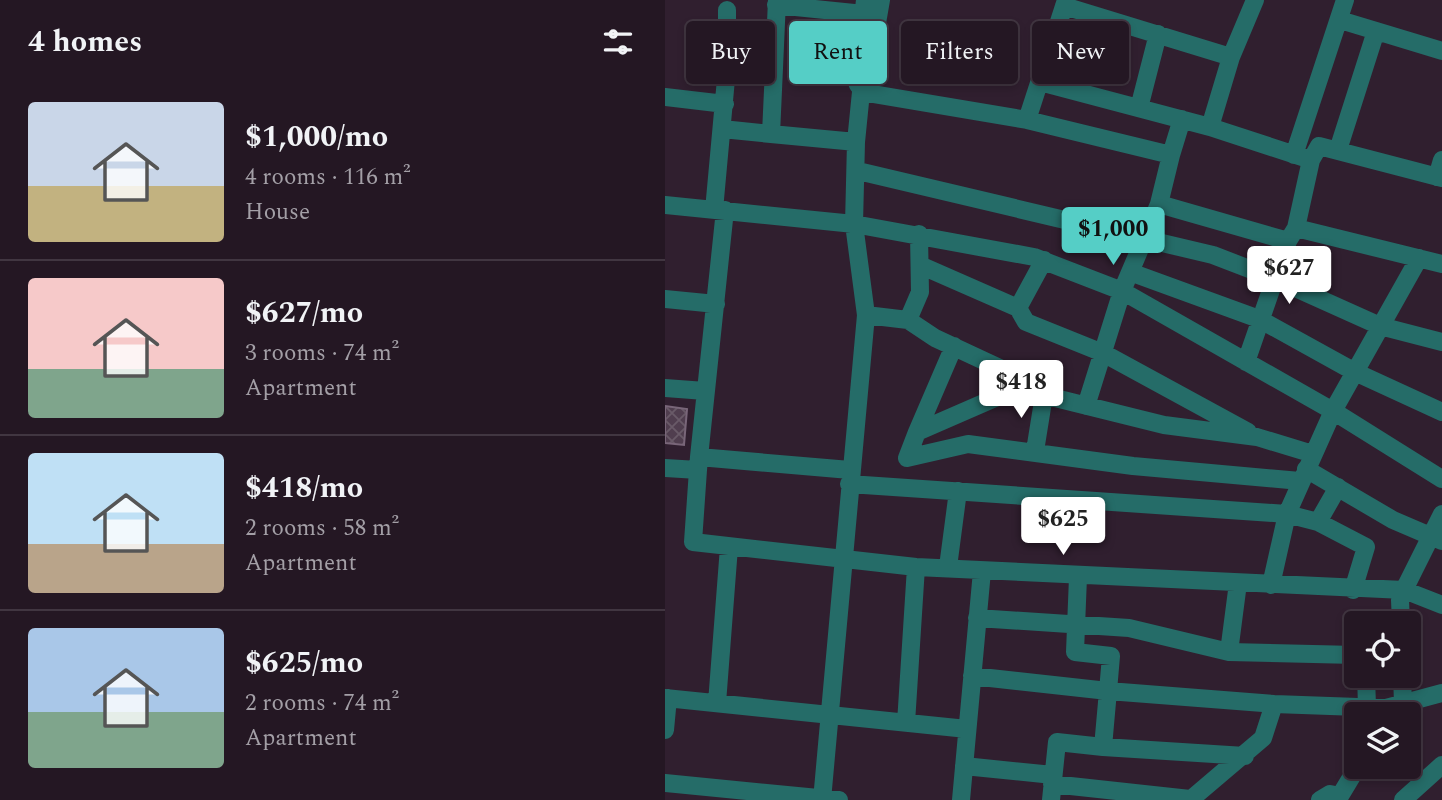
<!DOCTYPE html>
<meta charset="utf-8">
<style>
body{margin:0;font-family:Spectral,serif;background:#302430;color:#f1f3f6;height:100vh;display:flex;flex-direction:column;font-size:26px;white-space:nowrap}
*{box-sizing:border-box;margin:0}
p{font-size:23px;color:#a39fa6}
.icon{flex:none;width:38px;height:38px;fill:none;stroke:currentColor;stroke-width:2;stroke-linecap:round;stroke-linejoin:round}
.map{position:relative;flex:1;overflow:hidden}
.panel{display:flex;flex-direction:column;background:#241723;width:665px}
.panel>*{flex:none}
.banner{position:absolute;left:21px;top:21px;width:651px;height:63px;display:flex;gap:14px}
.buttons{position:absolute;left:679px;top:611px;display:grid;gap:14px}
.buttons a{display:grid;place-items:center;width:77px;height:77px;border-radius:7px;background:#241723;box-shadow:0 4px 10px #0003,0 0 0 2px #413641;font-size:35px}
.price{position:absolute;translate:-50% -60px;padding:0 16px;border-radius:7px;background:#fff;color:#222;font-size:23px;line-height:46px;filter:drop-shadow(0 2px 4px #0008)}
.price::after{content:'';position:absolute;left:50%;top:42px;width:21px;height:16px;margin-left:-10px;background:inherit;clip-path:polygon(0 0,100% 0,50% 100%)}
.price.selected{background:#55cec6;color:#111}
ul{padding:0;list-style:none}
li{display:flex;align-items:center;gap:21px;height:175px;padding:0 28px}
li+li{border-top:2px solid #413641}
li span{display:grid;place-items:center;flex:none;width:196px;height:140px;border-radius:7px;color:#555}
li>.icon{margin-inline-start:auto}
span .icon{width:84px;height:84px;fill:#fffc;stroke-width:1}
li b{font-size:30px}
h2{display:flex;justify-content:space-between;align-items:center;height:84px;padding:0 28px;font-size:30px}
.tag{padding:0 24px;border-radius:7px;background:#241723;box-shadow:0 4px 10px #0003,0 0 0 2px #413641;font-size:24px;line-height:63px}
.tag.selected{background:#55cec6;color:#111}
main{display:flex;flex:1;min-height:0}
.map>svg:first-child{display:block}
</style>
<main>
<section class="panel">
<h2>4 homes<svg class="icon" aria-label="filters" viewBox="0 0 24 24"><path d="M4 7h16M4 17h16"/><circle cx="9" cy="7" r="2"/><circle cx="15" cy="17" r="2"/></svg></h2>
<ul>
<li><span style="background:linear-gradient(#c9d6e8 60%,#c2b280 0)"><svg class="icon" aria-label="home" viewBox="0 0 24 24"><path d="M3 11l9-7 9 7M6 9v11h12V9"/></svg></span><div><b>$1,000/mo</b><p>4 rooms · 116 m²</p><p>House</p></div></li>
<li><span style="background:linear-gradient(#f6c9c9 65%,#7fa58c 0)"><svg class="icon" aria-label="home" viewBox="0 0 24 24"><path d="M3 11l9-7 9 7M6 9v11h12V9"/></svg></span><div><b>$627/mo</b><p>3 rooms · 74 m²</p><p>Apartment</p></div></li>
<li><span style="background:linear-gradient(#bfe0f5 65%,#b9a48a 0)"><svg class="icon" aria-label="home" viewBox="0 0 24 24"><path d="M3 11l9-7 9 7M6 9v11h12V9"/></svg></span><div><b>$418/mo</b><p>2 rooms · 58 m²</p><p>Apartment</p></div></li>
<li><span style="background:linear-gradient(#a9c7e8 60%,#7fa58c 0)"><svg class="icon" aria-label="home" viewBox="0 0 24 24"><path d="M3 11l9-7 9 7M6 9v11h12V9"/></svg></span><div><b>$625/mo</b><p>2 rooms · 74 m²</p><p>Apartment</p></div></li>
</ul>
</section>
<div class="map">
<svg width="777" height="800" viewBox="0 0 777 800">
<defs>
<pattern id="building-cross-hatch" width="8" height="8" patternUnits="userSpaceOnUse" patternTransform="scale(1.75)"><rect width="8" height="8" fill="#503e4f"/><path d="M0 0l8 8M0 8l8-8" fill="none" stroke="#695a68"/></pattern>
</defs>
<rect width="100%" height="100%" fill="#301f2f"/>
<!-- building -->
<path fill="url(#building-cross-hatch)" stroke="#796679" stroke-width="2" d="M0 406 22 409 19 445 0 443Z"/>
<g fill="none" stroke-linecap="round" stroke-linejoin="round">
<!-- minor -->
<path stroke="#256c68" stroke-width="18" d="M111 5 199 14
M399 6 566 57 545 127 646 160 631 228
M62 10V68
M675 20 777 51
M566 57 590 0
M109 68 112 0
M375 82 545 127
M193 85 191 80 200 0
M196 92 362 120 506 155 494 204 623 241 631 228 777 264
M0 97 60 104
M474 108 493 34
M362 120 401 0
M57 129 106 134
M673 150 711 31
M506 155 517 119
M629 155 680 0
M646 160 654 146 777 178
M193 171 548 255 608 278 715 326 777 342
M772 177 777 160
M0 205 189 224 369 257 457 291 668 411 754 258
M49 210 62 68H109L106 134 191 142
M257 266 353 308 361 322 438 353 583 432
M465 272 594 319 690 372 777 412
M0 299 51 304
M353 308 379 260
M201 315 243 320 270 338 343 372 370 393
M243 320 255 292 254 234
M581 362 623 241
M0 388 40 391
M421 406 457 291 494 204
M252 432 289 346
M370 451 379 395
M34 457 60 210
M242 458 252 432 337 395 370 393 499 425 592 437 648 454
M242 458 303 444 468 466 635 481
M0 468 33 470 34 457 185 470
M641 469 728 520 777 541
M33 470 28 542 251 567 739 590 735 600 736 623
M184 484 622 514 668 411 777 479
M777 514 739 590 777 605
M653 522 673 487
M283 567 293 491
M606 585 622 514 653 522 701 547 688 590
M312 618 464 628 564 652 691 655
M564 652 573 583
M307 676 443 691 446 656 410 652 413 577
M701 676 702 706
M737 676 738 703
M0 698 302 729
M52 703 64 547
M241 723 251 567
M0 730 3 698
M438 747 580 756
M299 766 388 775
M0 783 174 800
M387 784 525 799
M157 800 201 315 189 224 191 142 196 92 202 81 216 0
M296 800 317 571
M386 800 392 742 438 747 443 691 609 704 721 708 777 693
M525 800 598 738 609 704
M655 800 665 794 675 796 693 766
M738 800 777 765"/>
</g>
</svg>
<div class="buttons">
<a><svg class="icon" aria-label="locate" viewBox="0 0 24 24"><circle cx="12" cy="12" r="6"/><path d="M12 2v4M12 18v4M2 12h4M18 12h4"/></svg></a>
<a><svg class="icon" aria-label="layers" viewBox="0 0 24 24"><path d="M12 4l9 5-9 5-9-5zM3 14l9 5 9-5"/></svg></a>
</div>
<b class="price selected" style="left:448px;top:267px">$1,000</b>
<b class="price" style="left:624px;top:306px">$627</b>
<b class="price" style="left:356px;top:420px">$418</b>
<b class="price" style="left:398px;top:557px">$625</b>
<div class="banner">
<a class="tag">Buy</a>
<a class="tag selected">Rent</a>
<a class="tag">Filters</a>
<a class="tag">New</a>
</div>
</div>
</main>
